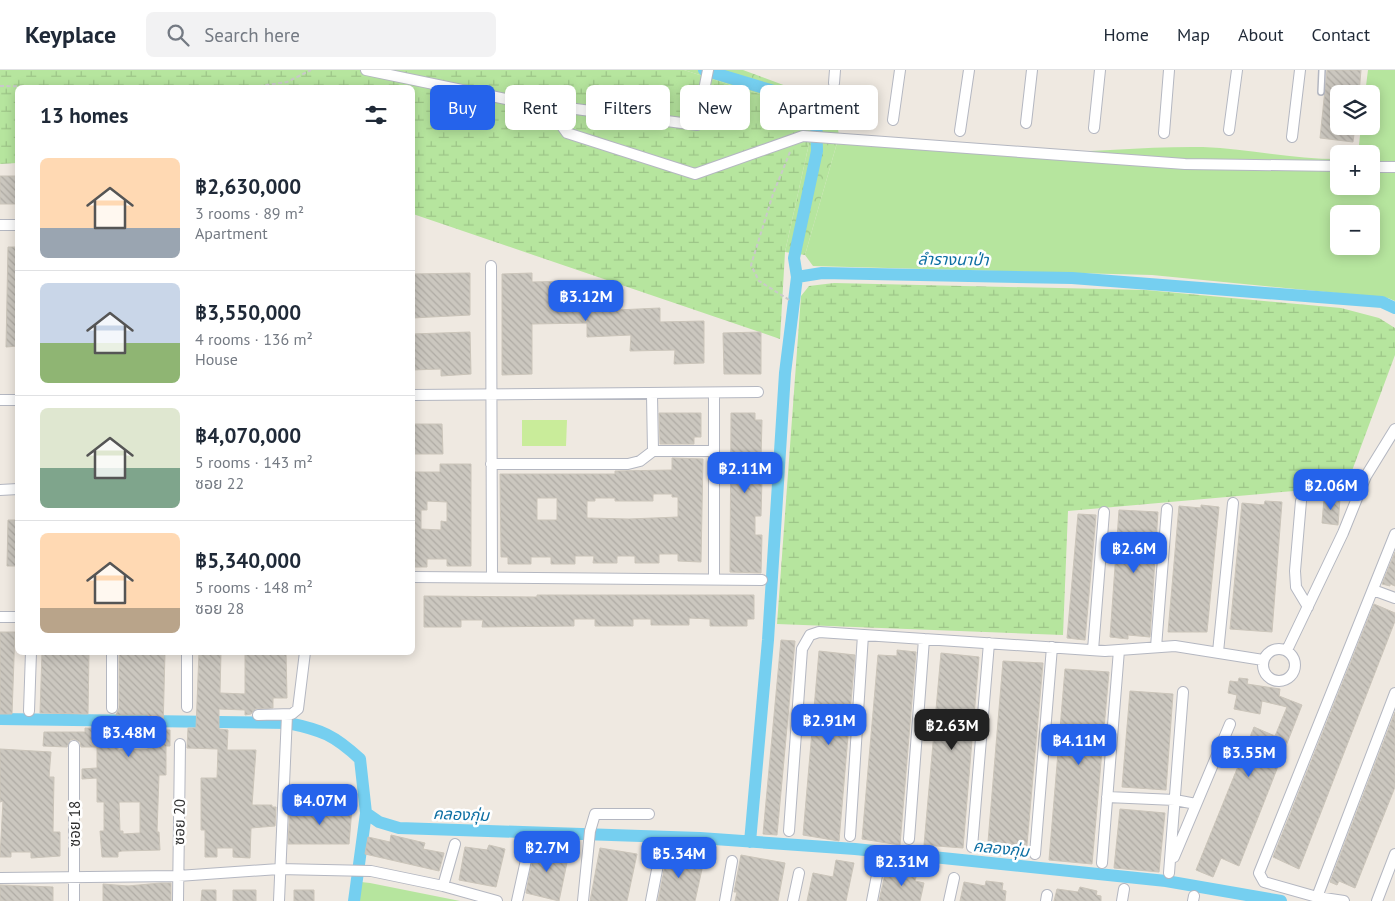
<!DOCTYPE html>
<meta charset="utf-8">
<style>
body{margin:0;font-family:"PT Sans","Noto Sans Thai",sans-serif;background:#f2f2f3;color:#1f2937;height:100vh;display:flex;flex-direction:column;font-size:19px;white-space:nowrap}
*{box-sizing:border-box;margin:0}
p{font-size:16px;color:#747a83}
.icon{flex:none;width:28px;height:28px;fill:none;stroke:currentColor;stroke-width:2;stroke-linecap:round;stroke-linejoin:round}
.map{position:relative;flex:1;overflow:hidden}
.side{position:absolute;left:15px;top:15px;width:400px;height:570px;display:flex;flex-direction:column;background:#fff;border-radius:8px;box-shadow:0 2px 12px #0003}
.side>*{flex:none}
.top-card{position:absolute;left:430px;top:15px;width:475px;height:45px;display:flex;gap:10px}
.fabs{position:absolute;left:1330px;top:15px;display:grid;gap:10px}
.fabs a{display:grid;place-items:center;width:50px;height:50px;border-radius:8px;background:#fff;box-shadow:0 2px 12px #0003;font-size:25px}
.price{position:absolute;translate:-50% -42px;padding:0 11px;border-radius:10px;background:#2563eb;color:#fff;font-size:16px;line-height:32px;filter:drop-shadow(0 1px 2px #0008)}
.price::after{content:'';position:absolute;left:50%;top:30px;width:15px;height:11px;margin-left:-8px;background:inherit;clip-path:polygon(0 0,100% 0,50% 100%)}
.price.selected{background:#222;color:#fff}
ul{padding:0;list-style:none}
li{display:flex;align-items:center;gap:15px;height:125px;padding:0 25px}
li+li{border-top:1px solid #e0e1e3}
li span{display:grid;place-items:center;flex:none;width:140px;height:100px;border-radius:8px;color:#555}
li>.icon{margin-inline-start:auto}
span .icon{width:60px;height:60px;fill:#fffc;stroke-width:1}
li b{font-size:21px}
h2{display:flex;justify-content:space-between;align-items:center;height:60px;padding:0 25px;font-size:21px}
.pill{padding:0 18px;border-radius:8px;background:#fff;box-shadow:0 2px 12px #0003;font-size:18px;line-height:45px}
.pill.selected{background:#2563eb;color:#fff}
header{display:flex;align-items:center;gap:30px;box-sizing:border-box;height:70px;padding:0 25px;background:#fff;border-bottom:1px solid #e0e1e3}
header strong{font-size:24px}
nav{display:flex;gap:28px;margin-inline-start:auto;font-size:18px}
.search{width:350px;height:45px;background:#f2f2f3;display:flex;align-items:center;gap:12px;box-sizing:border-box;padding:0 18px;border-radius:8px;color:#747a83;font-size:19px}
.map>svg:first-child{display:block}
</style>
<header>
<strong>Keyplace</strong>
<div class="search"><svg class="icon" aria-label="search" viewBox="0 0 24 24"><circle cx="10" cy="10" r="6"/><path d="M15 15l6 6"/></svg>Search here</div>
<nav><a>Home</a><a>Map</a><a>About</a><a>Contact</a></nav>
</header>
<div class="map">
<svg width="1395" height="831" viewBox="0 0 1395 831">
<defs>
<pattern id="forest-crowns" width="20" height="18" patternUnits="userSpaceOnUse" patternTransform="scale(1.25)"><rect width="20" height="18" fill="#b6e59e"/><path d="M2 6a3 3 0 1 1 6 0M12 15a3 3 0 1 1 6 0" fill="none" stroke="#9dc588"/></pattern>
<pattern id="wetland-marsh" width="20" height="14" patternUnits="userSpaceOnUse" patternTransform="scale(1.25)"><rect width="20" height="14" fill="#b6e59e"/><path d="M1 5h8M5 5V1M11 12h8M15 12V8" fill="none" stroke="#9dc588"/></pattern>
<pattern id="building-back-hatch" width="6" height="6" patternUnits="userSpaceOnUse" patternTransform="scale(1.25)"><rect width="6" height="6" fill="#cbc7bf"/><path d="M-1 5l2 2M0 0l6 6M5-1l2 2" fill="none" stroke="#afaba4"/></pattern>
</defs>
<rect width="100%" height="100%" fill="#efe9e1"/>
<!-- grass -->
<path fill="#b6e59e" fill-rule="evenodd" d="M1368 0H1395V231L1388 228 1152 205 813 196 805 185 839 66C898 71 958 80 1017 82 1079 84 1141 76 1203 77 1248 79 1293 89 1339 89V116H1371V84H1358L1361 56H1371V24H1365ZM1339 144H1371V176H1339Z
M361 812 370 813 460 831H358Z"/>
<!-- forest -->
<path fill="url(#forest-crowns)" d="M684 0H743L821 29 836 46 839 66 805 185 785 182 812 60 810 47 803 38Z"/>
<!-- wetland -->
<path fill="url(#wetland-marsh)" d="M0 0H684L803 38 811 47 812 60 785 182 780 269 413 144 412 18H18L17 93 0 94Z
M834 213 1146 220 1341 238 1379 248 1395 258V285L1343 425 1294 421 1068 441 1063 565 777 554 801 226 809 216Z"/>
<!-- pitch -->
<path fill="#c9ec9a" d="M522 350H567L566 376H522Z"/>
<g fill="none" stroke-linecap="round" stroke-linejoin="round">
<!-- canal -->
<path stroke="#75cff0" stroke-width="12" d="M704 0 784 24 811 34 816 42 817 81 794 188 797 207 822 203 1072 208 1382 232 1395 238
M0 649 288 653C322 660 334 665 360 689L366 743 379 752 399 758 700 768 855 779 1166 811 1281 831
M750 772 768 570 785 303 797 207
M354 831 366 743"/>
</g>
<!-- building -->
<path fill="url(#building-back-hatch)" stroke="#cbc5ba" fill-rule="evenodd" d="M1327 0H1361L1359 24H1339V56H1355L1353 72 1320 68Z
M0 106H18V134H0Z
M8 177H18V276L6 277Z
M470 203V245L412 248V204Z
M532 203V212L574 211V225L617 224V240L660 238V252L704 251V293L674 294 675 280 630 281 631 265 587 267V253L532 254V304L502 305V204Z
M470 262 471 304 441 306V299L412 300V264Z
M761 262V304H724L723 263Z
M659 343H701V367H694V374H660Z
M731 343H755V350H762L761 388H755V409H762L761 446H755V465H762L761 503 730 502Z
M412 354H442L443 384H412Z
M672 388 703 389 701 492 678 491V484H659V493H635V486H617V493H593L594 486H575V494H551V487H531V494H508V487H501L500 404H615V401L672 400ZM653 424H672V427H678V447L629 449 587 448V431H595V428H615V431H653ZM537 428H557V450H537Z
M440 394H471V496H447V489H427V497H412V402H440ZM427 431 447 432V452L441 451V460L421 459V440H427Z
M1324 428 1340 429 1338 455 1322 453Z
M1265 431 1282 432 1272 562 1230 559 1242 433 1264 435Z
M1201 435 1219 437 1207 562H1168L1179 436 1201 438Z
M1119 440 1158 442 1150 567 1128 565V569L1110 567Z
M1078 444 1096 445 1085 570 1067 568Z
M8 450H18V496H7Z
M1395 482V516L1390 514V516L1382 514Z
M537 525H754V549H747V556H710V549L689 548V555H651V549H633V556H595V549H574V556L482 557 483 550H461V557H424V526L537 527Z
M1374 534 1395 543V551L1299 799 1273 787Z
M0 562H15L12 644H0Z
M781 570 795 571 777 765 763 764Z
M897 580 916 582 900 775 862 769 878 585 897 586Z
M819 581 855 585 839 771 803 765Z
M42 582H89L88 644 40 643Z
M119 582H165L163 660H170V676H166V705H159L157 762H159L160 780 122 781 118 782V787H102L100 761H104V732H97V708L82 709V699L97 698V677H81L80 672 74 669 70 670 67 677 43 676 44 662H85V658L118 659V680L148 679V645H116L119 638ZM119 732H140V763L123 764V761H120Z
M199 582H221L220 623 245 624V582H286L287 628H273V638L255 639 251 644 245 645V640L219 639V659L228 660 227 680H256L252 735H272V737H276L275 756 251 758 250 788 233 787V778H217V787H205V760H201V708H217L218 679 187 678 188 658H196Z
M941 583 979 587 963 778 924 775Z
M1003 591 1043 593 1026 786 987 784Z
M1065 599 1109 602 1092 794 1049 790Z
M1239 608 1248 609 1247 614 1280 619 1279 626 1302 635 1239 796 1221 788 1213 807 1196 800 1254 657 1275 666 1287 637 1262 631 1260 644 1234 639 1237 625 1228 623 1230 611 1238 612Z
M1130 621 1173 624 1166 720 1122 717Z
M1395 642V717L1355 818 1339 811 1337 815 1330 812Z
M0 679 51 682 49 707H54L53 762H60V786L31 788V782H11V787H0L3 731 0 732Z
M290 737 352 738 349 774H288Z
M1120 739 1165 743 1159 802 1114 798Z
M391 765 425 773 423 779 444 783 439 801 365 784 368 767 390 772Z
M489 775 505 779 496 817 459 810 465 777 487 780Z
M535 775 569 783 559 831 526 823Z
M600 778 637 784 627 831H590Z
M675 778 685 780 682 795 702 799 695 831H658L667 784 673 785Z
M741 785 785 793 778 831H735L737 822H734Z
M836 790 854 793 846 831H807L813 803 833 807Z
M910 793 919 795 915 811 924 813 920 831H879L885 804 906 809Z
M986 811 1003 813 1002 820 1006 821 1005 831H960L964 812 985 816Z
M160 813H171V831H103V814L128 816Z
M0 815 53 817V831H0Z
M1080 817 1097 821 1096 825 1101 826V831H1054L1057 819 1078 822Z
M202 820H216V831H201Z
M233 820H256V831H233Z
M294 820H314V831H294Z"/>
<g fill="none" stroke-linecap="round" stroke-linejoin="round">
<!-- service casing -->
<g stroke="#b4b7c1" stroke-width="8">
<path id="service" d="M1321 22 1322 0"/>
</g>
<!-- minor casing -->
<g stroke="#b4b7c1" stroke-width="12">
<path id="minor" d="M366 0 515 31 697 55 708 0
M834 13 835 0
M547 35 567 63 695 104 803 66 1185 94 1339 96
M893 50 900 0
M1026 53 1032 0
M1094 58 1100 0
M1229 60 1237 0
M960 61 969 0
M1164 63 1169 0
M1292 67 1300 0
M1371 97H1395
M0 155H18
M491 196 492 507
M412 325 758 322
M0 330H18
M653 381H714
M491 394H628L640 391 653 381 652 325
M0 420 18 419
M1301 431 1295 501 1296 517 1308 537
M412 507 762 510
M714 508V324
M1373 520 1395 528
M0 547H18
M1156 577 1167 439
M1263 595a16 16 0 1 1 32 0a16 16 0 1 1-32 0Z
M1093 580 1104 442
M1287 580 1343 463 1366 406 1395 359
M187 582V637
M1218 582 1233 433
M112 638V582
M29 641 31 582
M258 645 292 644 298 639 305 582
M74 676V831
M1107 727 1175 730 1196 734
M789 761 802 579 810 565 819 562 1105 581 1175 576 1263 590
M850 766 863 565
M909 769 924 569
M972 777 989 573
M1035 784 1052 577
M1174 787 1230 654
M1102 793 1119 580
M1169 803 1183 622
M0 808 178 806 279 799 371 801 443 816 497 831
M443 816 455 774
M1317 827 1395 623
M178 831 180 674
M279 831 287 645
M517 831 528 781
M583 831 590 761 595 744H649
M651 831 662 774
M725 831 732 791
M793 831 799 803
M872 831 878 800
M949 831 954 808
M1046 831 1047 825
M1122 831 1124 819
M1193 831 1194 826
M1344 831 1317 827 1264 812 1259 803 1395 464
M1377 831 1395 784"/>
</g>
<!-- path -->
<path stroke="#c9c9c9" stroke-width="2" stroke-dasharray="4 2.5" stroke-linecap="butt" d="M0 16 152 18
M246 18 287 12 311 0
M790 82 773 124 751 195 759 211 791 231"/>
<!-- service -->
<use href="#service" stroke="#fff" stroke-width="5"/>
<!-- minor -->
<use href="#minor" stroke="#fff" stroke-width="10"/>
</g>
<g text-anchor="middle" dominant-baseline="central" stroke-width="5" stroke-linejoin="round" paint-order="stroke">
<!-- street labels -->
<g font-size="15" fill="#2e2e2e" stroke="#fff">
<text transform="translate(179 752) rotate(-89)">ซอย 20</text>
<text transform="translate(74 754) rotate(-90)">ซอย 18</text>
</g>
<!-- water labels -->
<g font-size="16" font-style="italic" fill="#0d6fa3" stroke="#fff">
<text transform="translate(953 189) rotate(1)">ลำรางนาป่า</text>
<text transform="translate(461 744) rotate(2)">คลองกุ่ม</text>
<text transform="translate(1001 778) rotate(6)">คลองกุ่ม</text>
</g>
</g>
</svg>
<div class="fabs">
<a><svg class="icon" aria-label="layers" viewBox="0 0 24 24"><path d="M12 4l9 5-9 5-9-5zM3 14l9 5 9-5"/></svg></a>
<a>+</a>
<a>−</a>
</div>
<b class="price" style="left:586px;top:252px">฿3.12M</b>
<b class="price" style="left:745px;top:424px">฿2.11M</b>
<b class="price" style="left:1331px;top:441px">฿2.06M</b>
<b class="price" style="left:1134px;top:504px">฿2.6M</b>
<b class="price" style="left:829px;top:676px">฿2.91M</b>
<b class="price selected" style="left:952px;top:681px">฿2.63M</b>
<b class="price" style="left:129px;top:688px">฿3.48M</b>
<b class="price" style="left:1079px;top:696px">฿4.11M</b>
<b class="price" style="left:1249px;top:708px">฿3.55M</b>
<b class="price" style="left:320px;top:756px">฿4.07M</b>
<b class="price" style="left:547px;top:803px">฿2.7M</b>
<b class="price" style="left:679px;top:809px">฿5.34M</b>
<b class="price" style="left:902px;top:817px">฿2.31M</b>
<div class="top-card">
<a class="pill selected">Buy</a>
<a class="pill">Rent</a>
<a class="pill">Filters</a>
<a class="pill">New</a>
<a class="pill">Apartment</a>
</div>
<section class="side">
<h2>13 homes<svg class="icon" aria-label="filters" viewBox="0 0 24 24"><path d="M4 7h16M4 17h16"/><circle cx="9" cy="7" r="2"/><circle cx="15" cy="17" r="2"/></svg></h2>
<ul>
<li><span style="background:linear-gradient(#ffd9b3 70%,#9aa5b1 0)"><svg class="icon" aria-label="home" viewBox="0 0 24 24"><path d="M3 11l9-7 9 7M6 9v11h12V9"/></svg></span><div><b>฿2,630,000</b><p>3 rooms · 89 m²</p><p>Apartment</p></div></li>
<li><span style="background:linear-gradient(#c9d6e8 60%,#8fb573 0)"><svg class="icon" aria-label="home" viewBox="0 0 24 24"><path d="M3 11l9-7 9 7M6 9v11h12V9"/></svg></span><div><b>฿3,550,000</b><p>4 rooms · 136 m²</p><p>House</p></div></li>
<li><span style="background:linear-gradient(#dfe7d0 60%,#7fa58c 0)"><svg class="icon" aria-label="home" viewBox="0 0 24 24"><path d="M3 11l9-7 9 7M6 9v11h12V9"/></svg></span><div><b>฿4,070,000</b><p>5 rooms · 143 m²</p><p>ซอย 22</p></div></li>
<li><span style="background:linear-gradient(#ffd9b3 75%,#b9a48a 0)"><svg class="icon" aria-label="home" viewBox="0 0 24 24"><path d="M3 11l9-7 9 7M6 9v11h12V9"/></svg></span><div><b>฿5,340,000</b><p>5 rooms · 148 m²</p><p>ซอย 28</p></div></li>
</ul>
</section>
</div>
